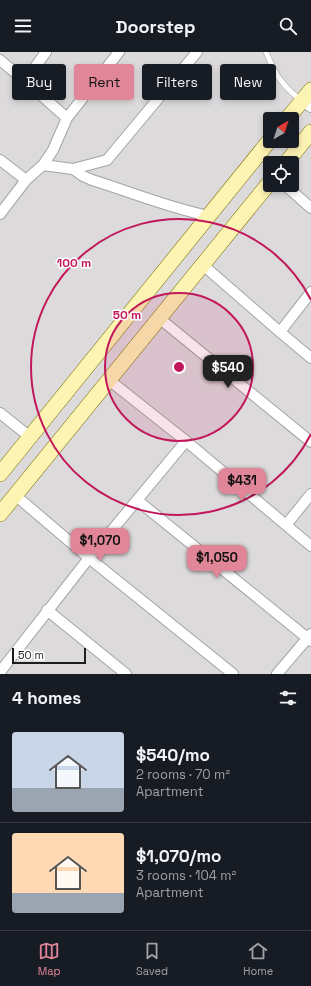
<!DOCTYPE html>
<meta charset="utf-8">
<style>
body{margin:0;font-family:"Space Grotesk",sans-serif;background:#20242c;color:#f1f3f6;height:100vh;display:flex;flex-direction:column;font-size:15px;white-space:nowrap}
*{box-sizing:border-box;margin:0}
p{font-size:13px;color:#9ea1a6}
.icon{flex:none;width:22px;height:22px;fill:none;stroke:currentColor;stroke-width:2;stroke-linecap:round;stroke-linejoin:round}
.map{position:relative;height:622px;overflow:hidden}
.drawer{display:flex;flex-direction:column;background:#171b24;flex:1}
.drawer>*{flex:none}
.banner{position:absolute;left:12px;top:12px;width:287px;height:36px;display:flex;gap:8px}
.needle{width:26px;rotate:39deg}
.controls{position:absolute;left:263px;top:60px;display:grid;gap:8px}
.controls a{display:grid;place-items:center;width:36px;height:36px;border-radius:4px;background:#171b24;box-shadow:0 2px 6px #0003;font-size:20px}
.scale{position:absolute;left:12px;bottom:10px;width:74px;box-sizing:border-box;padding-left:4px;border:2px solid #1d1d1d;border-top:0;font-size:11px;line-height:14px;white-space:nowrap;color:#1d1d1d;-webkit-text-stroke:3px #fff;paint-order:stroke}
.price{position:absolute;translate:-50% -34px;padding:0 9px;border-radius:8px;background:#e08698;color:#111;font-size:13px;line-height:26px;filter:drop-shadow(0 1px 2px #0008)}
.price::after{content:'';position:absolute;left:50%;top:24px;width:12px;height:9px;margin-left:-6px;background:inherit;clip-path:polygon(0 0,100% 0,50% 100%)}
.price.selected{background:#222;color:#fff}
ul{padding:0;list-style:none}
li{display:flex;align-items:center;gap:12px;height:100px;padding:0 12px}
li+li{border-top:1px solid #363941}
li span{display:grid;place-items:center;flex:none;width:112px;height:80px;border-radius:4px;color:#555}
li>.icon{margin-inline-start:auto}
span .icon{width:48px;height:48px;fill:#fffc;stroke-width:1}
li b{font-size:17px}
h2{display:flex;justify-content:space-between;align-items:center;height:48px;padding:0 12px;font-size:17px}
.pill{padding:0 14px;border-radius:4px;background:#171b24;box-shadow:0 2px 6px #0003;font-size:14px;line-height:36px}
.pill.selected{background:#e08698;color:#111}
header{display:flex;justify-content:space-between;align-items:center;height:52px;padding:0 12px;background:#171b24;font-size:18px;font-weight:600}
.tab-bar{display:flex;justify-content:space-around;align-items:center;height:56px;border-top:1px solid #363941;background:#171b24;font-size:11px;color:#9ea1a6}
.tab-bar a{display:grid;justify-items:center;gap:2px}
.tab-bar .selected{color:#e08698}
.map>svg:first-child{display:block}
</style>
<header><svg class="icon" aria-label="menu" viewBox="0 0 24 24"><path d="M4 6h16M4 12h16M4 18h16"/></svg>Doorstep<svg class="icon" aria-label="search" viewBox="0 0 24 24"><circle cx="10" cy="10" r="6"/><path d="M15 15l6 6"/></svg></header>
<div class="map">
<svg width="311" height="622" viewBox="0 0 311 622">
<rect width="100%" height="100%" fill="#efe9e3"/>
<!-- residential -->
<path fill="#dcdadb" fill-rule="evenodd" d="M0 0H311V622H0ZM270 67H292V89H270ZM270 111H292V133H270Z"/>
<g fill="none" stroke-linecap="round" stroke-linejoin="round">
<!-- service casing -->
<g stroke="#a4a4a4" stroke-width="6">
<path id="service" d="M266 0C275 22 282 34 301 48"/>
</g>
<!-- minor casing -->
<g stroke="#a4a4a4" stroke-width="12">
<path id="minor" d="M46 0 25 29 67 66
M0 8 25 29
M302 49 311 55
M0 108 26 128
M43 113 73 117 107 108 197 0
M73 117 83 124 92 128C131 140 169 156 209 164
M285 133 311 156
M0 162 26 128 43 113 53 98 67 66 119 0
M203 213 280 280 311 306
M159 266 311 390
M280 280 311 240
M109 328 186 389 311 494
M0 361 30 385
M15 443 89 506 233 622
M137 448 311 589
M286 473 311 442
M47 558 126 622
M0 620 89 506 186 389
M277 622 311 582"/>
</g>
<!-- secondary casing -->
<g stroke="#796f00" stroke-width="16">
<path id="secondary" d="M287 67 311 38
M286 111 311 80
M0 422 270 88
M0 462 270 130"/>
</g>
<!-- service -->
<use href="#service" stroke="#fff" stroke-width="5"/>
<!-- minor -->
<use href="#minor" stroke="#fff" stroke-width="10"/>
<!-- secondary -->
<use href="#secondary" stroke="#fdf3b3" stroke-width="15"/>
</g>
<!-- distance rings -->
<circle cx="179" cy="315" r="74" fill="#c2185b" fill-opacity=".12"/>
<g fill="none" stroke="#c2185b" stroke-width="2">
<circle cx="179" cy="315" r="74"/>
<path d="M311 382A148 148 0 1 1 311 248"/>
</g>
<circle cx="179" cy="315" r="6" fill="#c2185b" stroke="#fff" stroke-width="2"/>
<g font-size="12" text-anchor="middle" font-weight="bold" fill="#c2185b" stroke="#fff" stroke-width="3" stroke-linejoin="round" paint-order="stroke">
<text x="74" y="215">100 m</text>
<text x="127" y="267">50 m</text>
</g>
</svg>
<div class="controls">
<a><svg class="needle" viewBox="-14 -14 28 28"><path d="M0-13l5 13h-10z" fill="#e53935"/><path d="M0 13l5-13h-10z" fill="#9ea1a6"/></svg></a>
<a><svg class="icon" aria-label="locate" viewBox="0 0 24 24"><circle cx="12" cy="12" r="6"/><path d="M12 2v4M12 18v4M2 12h4M18 12h4"/></svg></a>
</div>
<div class="scale">50 m</div>
<b class="price selected" style="left:228px;top:337px">$540</b>
<b class="price" style="left:242px;top:450px">$431</b>
<b class="price" style="left:100px;top:510px">$1,070</b>
<b class="price" style="left:217px;top:527px">$1,050</b>
<div class="banner">
<a class="pill">Buy</a>
<a class="pill selected">Rent</a>
<a class="pill">Filters</a>
<a class="pill">New</a>
</div>
</div>
<section class="drawer">
<h2>4 homes<svg class="icon" aria-label="filters" viewBox="0 0 24 24"><path d="M4 7h16M4 17h16"/><circle cx="9" cy="7" r="2"/><circle cx="15" cy="17" r="2"/></svg></h2>
<ul>
<li><span style="background:linear-gradient(#c9d6e8 70%,#9aa5b1 0)"><svg class="icon" aria-label="home" viewBox="0 0 24 24"><path d="M3 11l9-7 9 7M6 9v11h12V9"/></svg></span><div><b>$540/mo</b><p>2 rooms · 70 m²</p><p>Apartment</p></div></li>
<li><span style="background:linear-gradient(#ffd9b3 75%,#9aa5b1 0)"><svg class="icon" aria-label="home" viewBox="0 0 24 24"><path d="M3 11l9-7 9 7M6 9v11h12V9"/></svg></span><div><b>$1,070/mo</b><p>3 rooms · 104 m²</p><p>Apartment</p></div></li>
</ul>
</section>
<nav class="tab-bar">
<a class="selected"><svg class="icon" aria-label="map" viewBox="0 0 24 24"><path d="M3 6l6-2 6 2 6-2v14l-6 2-6-2-6 2zM9 4v14M15 6v14"/></svg>Map</a>
<a><svg class="icon" aria-label="saved" viewBox="0 0 24 24"><path d="M7 4h10v16l-5-4-5 4z"/></svg>Saved</a>
<a><svg class="icon" aria-label="home" viewBox="0 0 24 24"><path d="M3 11l9-7 9 7M6 9v11h12V9"/></svg>Home</a>
</nav>
